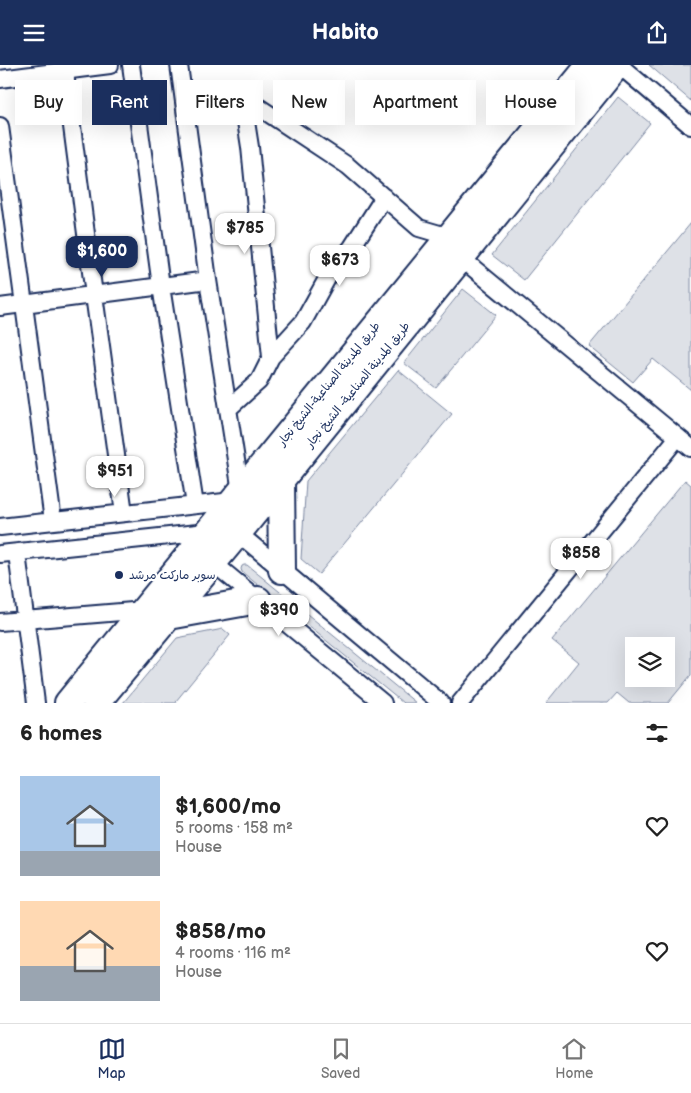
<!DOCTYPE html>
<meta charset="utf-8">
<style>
body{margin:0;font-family:"Balsamiq Sans","Playpen Sans Arabic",sans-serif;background:#f6f6f6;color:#222;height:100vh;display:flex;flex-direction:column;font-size:19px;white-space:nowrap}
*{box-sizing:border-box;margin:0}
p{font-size:16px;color:#767676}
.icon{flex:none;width:28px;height:28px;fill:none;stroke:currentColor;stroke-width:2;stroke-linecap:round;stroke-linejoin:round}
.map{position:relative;height:638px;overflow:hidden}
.drawer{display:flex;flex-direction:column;background:#fff;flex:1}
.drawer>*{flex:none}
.top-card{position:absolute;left:15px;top:15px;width:661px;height:45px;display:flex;gap:10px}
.tools{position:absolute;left:625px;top:572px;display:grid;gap:10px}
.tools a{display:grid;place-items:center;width:50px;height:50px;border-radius:0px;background:#fff;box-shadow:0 5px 20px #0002;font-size:25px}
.price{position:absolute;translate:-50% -42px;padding:0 11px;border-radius:10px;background:#fff;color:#222;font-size:16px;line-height:32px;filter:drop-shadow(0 1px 2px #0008)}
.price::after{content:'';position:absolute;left:50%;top:30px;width:15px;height:11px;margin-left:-8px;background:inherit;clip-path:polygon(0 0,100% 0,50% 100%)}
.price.active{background:#1b2f5e;color:#fff}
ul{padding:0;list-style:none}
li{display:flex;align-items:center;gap:15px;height:125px;padding:0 20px}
li span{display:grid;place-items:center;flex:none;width:140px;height:100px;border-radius:0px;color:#555}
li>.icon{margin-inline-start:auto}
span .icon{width:60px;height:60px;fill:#fffc;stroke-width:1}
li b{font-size:21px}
h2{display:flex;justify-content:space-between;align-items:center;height:60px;padding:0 20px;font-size:21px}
.chip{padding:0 18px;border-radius:0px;background:#fff;box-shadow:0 5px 20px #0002;font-size:18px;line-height:45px}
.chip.active{background:#1b2f5e;color:#fff}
header{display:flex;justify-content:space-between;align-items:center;height:65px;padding:0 20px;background:#1b2f5e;color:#fff;font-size:22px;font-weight:700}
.tab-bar{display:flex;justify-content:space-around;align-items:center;height:70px;border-top:1px solid #e0e0e0;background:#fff;font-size:14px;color:#767676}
.tab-bar a{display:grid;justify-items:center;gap:2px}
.tab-bar .active{color:#1b2f5e}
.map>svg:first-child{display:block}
</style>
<header><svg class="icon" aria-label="menu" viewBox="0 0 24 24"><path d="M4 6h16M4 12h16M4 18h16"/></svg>Habito<svg class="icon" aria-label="share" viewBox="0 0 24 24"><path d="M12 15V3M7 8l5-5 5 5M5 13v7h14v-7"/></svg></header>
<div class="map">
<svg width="691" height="638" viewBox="0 0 691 638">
<rect width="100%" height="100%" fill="#fff"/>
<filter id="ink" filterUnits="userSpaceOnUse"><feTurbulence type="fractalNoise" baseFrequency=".02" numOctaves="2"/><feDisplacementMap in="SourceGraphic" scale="10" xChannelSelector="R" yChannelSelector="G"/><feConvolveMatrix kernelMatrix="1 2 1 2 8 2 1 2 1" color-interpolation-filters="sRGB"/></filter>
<g filter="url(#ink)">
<!-- green -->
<path fill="#dee1e7" stroke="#7c88a2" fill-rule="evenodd" d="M649 0H691V36Z
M618 32 650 58 524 215 492 190Z
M691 158V325L653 294 633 317 589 281Z
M463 224 496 250 436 323 404 298Z
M398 305 452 349 319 509 301 494 306 416Z
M685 415 691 420V610L668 638H629L617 628 608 638H546L579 597 552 575ZM634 581H666V614H634Z
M244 500H247L416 638H403L242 507 241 504 242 501Z
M223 564 230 570 176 636 178 638H123L177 573Z"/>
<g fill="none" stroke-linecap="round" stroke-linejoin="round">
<!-- minor casing -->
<g stroke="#1b2f5e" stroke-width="20">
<path id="minor" d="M64 0 94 230 124 448
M131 0 161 221 195 440
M179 0 208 215 241 427
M619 0 691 61
M0 14 110 0
M242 31 348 101 419 163 450 172
M0 61 53 456
M461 193 691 383
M0 242 208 215
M271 292 303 257 329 210 352 182 384 132
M228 344 259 316 271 292 250 82 242 31
M0 462 233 436
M232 463 441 638
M17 488 36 638
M0 489 207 467
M206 492 383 638
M0 557 145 545
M460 638 678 372"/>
</g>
<!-- primary casing -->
<g stroke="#1b2f5e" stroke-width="30">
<path id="primary" d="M281 414 282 505
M169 551 258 535
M68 638 590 0
M96 638 238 468 617 0"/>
</g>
<!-- minor -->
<use href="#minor" stroke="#fff" stroke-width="16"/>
<!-- primary -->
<use href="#primary" stroke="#fff" stroke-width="26"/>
</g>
</g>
<!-- markers -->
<circle fill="#1b2f5e" stroke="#fff" stroke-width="2" cx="119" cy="510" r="5"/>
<g text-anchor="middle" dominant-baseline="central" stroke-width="4.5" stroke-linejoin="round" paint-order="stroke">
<!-- street labels -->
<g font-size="12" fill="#1b2f5e" stroke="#fff">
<text transform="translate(329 319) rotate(-51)">طريق المدينة الصناعية-الشيخ نجار</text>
<text transform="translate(358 320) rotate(-51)">طريق المدينة الصناعية- الشيخ نجار</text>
</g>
<!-- poi labels -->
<g font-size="12" fill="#1b2f5e" stroke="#fff" text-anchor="start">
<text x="129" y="510">سوبر ماركت مرشد</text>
</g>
</g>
</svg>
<div class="tools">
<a><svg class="icon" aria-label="layers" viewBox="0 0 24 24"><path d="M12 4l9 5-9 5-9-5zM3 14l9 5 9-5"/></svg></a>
</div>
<b class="price" style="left:245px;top:190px">$785</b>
<b class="price active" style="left:102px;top:213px">$1,600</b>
<b class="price" style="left:340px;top:222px">$673</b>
<b class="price" style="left:115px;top:433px">$951</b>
<b class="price" style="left:581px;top:515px">$858</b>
<b class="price" style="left:279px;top:572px">$390</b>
<div class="top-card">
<a class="chip">Buy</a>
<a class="chip active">Rent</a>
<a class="chip">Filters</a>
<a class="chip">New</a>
<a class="chip">Apartment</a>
<a class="chip">House</a>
</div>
</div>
<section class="drawer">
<h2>6 homes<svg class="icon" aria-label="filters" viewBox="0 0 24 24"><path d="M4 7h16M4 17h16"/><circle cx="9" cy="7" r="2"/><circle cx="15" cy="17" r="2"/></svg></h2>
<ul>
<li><span style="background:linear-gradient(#a9c7e8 75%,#9aa5b1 0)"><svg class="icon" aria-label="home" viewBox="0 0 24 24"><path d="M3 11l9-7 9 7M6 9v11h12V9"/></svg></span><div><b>$1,600/mo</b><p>5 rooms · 158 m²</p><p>House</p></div><svg class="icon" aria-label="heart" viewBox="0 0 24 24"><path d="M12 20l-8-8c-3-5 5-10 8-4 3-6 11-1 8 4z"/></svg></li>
<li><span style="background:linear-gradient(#ffd9b3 65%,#9aa5b1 0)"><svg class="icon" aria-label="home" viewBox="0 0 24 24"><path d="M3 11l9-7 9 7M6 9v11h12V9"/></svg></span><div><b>$858/mo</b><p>4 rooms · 116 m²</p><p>House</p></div><svg class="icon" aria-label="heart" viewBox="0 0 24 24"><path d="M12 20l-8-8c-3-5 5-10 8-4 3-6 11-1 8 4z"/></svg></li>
</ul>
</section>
<nav class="tab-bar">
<a class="active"><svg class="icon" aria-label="map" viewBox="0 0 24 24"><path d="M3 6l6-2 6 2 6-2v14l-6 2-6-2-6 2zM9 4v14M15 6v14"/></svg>Map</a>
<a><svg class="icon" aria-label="saved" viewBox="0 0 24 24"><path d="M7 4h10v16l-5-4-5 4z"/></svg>Saved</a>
<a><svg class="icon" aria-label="home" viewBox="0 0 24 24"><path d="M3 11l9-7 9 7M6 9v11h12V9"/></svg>Home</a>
</nav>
